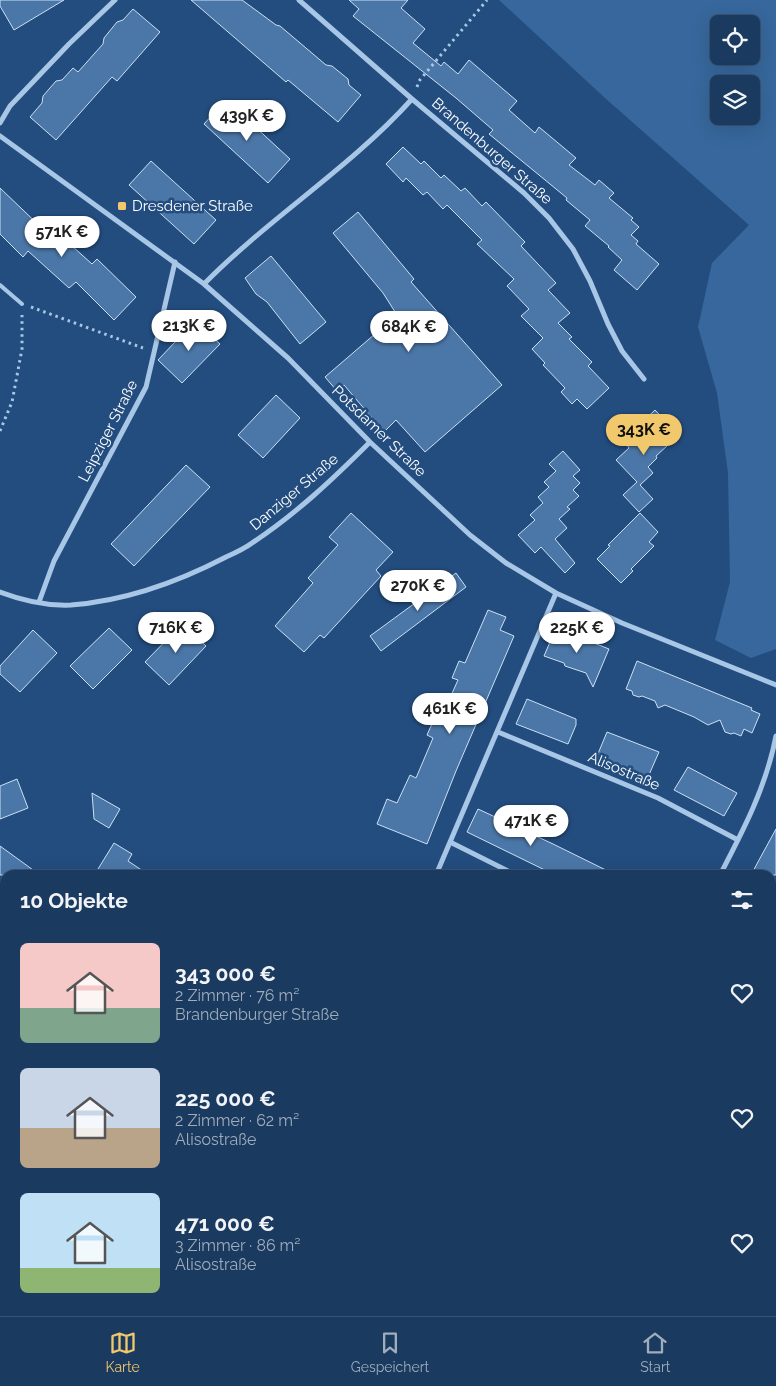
<!DOCTYPE html>
<html lang="de">
<meta charset="utf-8">
<style>
body{margin:0;font-family:Raleway,sans-serif;background:#234165;color:#f1f3f6;height:100vh;display:flex;flex-direction:column;font-size:19px;white-space:nowrap}
*{box-sizing:border-box;margin:0}
p{font-size:16px;color:#9fadbd}
.icon{flex:none;width:28px;height:28px;fill:none;stroke:currentColor;stroke-width:2;stroke-linecap:round;stroke-linejoin:round}
.map{position:relative;flex:1;overflow:hidden}
.drawer{position:absolute;left:0px;top:870px;width:776px;height:446px;display:flex;flex-direction:column;background:#1a3a5f;border-radius:15px 15px 0 0;box-shadow:0 5px 20px #0002,0 0 0 1px #385474}
.drawer>*{flex:none}
.controls{position:absolute;left:710px;top:15px;display:grid;gap:10px}
.controls a{display:grid;place-items:center;width:50px;height:50px;border-radius:8px;background:#1a3a5f;box-shadow:0 5px 20px #0002,0 0 0 1px #385474;font-size:25px}
.price{position:absolute;translate:-50% -42px;padding:0 11px;border-radius:18px;background:#fff;color:#222;font-size:16px;line-height:32px;filter:drop-shadow(0 1px 2px #0008)}
.price::after{content:'';position:absolute;left:50%;top:30px;width:15px;height:11px;margin-left:-8px;background:inherit;clip-path:polygon(0 0,100% 0,50% 100%)}
.price.on{background:#f1c86b;color:#111}
ul{padding:0;list-style:none}
li{display:flex;align-items:center;gap:15px;height:125px;padding:0 20px}
li span{display:grid;place-items:center;flex:none;width:140px;height:100px;border-radius:8px;color:#555}
li>.icon{margin-inline-start:auto}
span .icon{width:60px;height:60px;fill:#fffc;stroke-width:1}
li b{font-size:21px}
h2{display:flex;justify-content:space-between;align-items:center;height:60px;padding:0 20px;font-size:21px}
.tab-bar{display:flex;justify-content:space-around;align-items:center;height:70px;border-top:1px solid #385474;background:#1a3a5f;font-size:14px;color:#9fadbd}
.tab-bar a{display:grid;justify-items:center;gap:2px}
.tab-bar .on{color:#f1c86b}
.map>svg:first-child{display:block}
</style>
<div class="map">
<svg width="776" height="1316" viewBox="0 0 776 1316">
<rect width="100%" height="100%" fill="#234d7f"/>
<!-- green -->
<path fill="#37679c" fill-rule="evenodd" d="M499 0H776V649L751 658 715 640 730 582 728 473 717 393 698 327 712 263 749 225 605 98ZM719 24H751V56H719ZM719 84H751V116H719Z
M0 1052 5 1055V1311H421L429 1316H0Z"/>
<!-- building -->
<path fill="#4b77a8" stroke="#ccdff5" d="M0 0H64L14 30 0 6Z
M191 0H242L276 25 280 26 326 65 332 66 348 79 349 85 361 95 338 122 288 80 286 82Z
M349 0H408L401 8 425 29 413 43 441 66 444 62 458 74 469 60 517 101 509 110 535 133 539 127 576 158 569 165 595 185 599 180 614 193 609 198 633 218 631 220 639 227 631 235 638 241 636 244 659 264 637 290 614 270 622 260 608 247 609 246 585 226 590 220 566 200 567 198 489 134 493 130 456 98 353 16 359 9Z
M133 9 160 32 117 81 112 77 56 140 30 117 42 103 43 96 56 81 62 80 73 68 78 72 103 44 104 38 117 22 123 20Z
M226 100 290 159 268 183 204 124Z
M403 147 421 164 424 161 441 178 444 175 461 191 465 188 482 206 486 202 525 242 521 246 556 283 548 290 570 313 558 323 572 337 569 339 592 362 588 366 609 388 587 409 577 399 572 404 561 392 565 388 543 365 545 363 532 349 543 338 521 316 529 309 507 286 514 279 477 244 482 240 447 205 443 209 427 192 423 195 406 178 403 182 386 164Z
M151 161 216 220 194 244 129 185Z
M0 188 46 232 51 227 92 264 97 259 136 297 114 320 76 282 69 288 28 251 23 257 0 234Z
M358 212 414 279 411 282 502 385 425 452 396 420 384 432 344 385 337 391 325 377 397 315 383 293 333 233Z
M271 256 326 322 300 344 267 302 256 294 245 278Z
M195 321 220 344 182 383 158 360Z
M276 395 300 418 263 458 238 435Z
M655 410 673 429 662 440 668 445 656 456 657 458 648 467 653 473 640 485 653 499 639 512 623 495 637 482 616 460 629 448 627 445 637 436 632 432Z
M563 451 580 470 573 476 580 483 573 490 579 496 567 507 570 509 559 519 567 528 555 539 575 563 565 573 541 547 535 553 518 535 535 520 530 515 543 503 538 497 549 487 544 482 556 471 549 464Z
M186 465 210 487 134 566 111 544Z
M351 513 393 552 376 570 381 576 324 638 320 635 304 652 275 626 313 583 308 578 338 545 329 537Z
M640 513 658 532 649 542 654 546 631 569 633 571 621 583 597 559 610 546 608 545Z
M456 573 466 587 381 651 370 636Z
M488 610 506 617 500 630 514 636 456 771 427 844 377 824 387 799 397 803 410 775 416 778 433 738 427 735 431 726 435 718 440 720 458 680 452 678 459 661 465 663Z
M183 623 206 646 169 685 145 662Z
M109 628 132 650 93 689 70 666Z
M556 628 609 649 593 687 586 673 565 666 564 663 544 656Z
M33 630 57 653 20 692 0 674V666Z
M637 661 752 708 751 710 760 714 752 733 744 729 741 736 734 733 731 734 725 732 720 720 708 725 694 717 665 705 658 708 655 701 642 696 639 697 633 695 632 691 626 689Z
M527 699 576 719V725L568 744 516 724Z
M607 732 659 752 648 777 597 756Z
M688 767 737 793 724 816 674 790Z
M17 779 28 808 0 819V786Z
M92 793 120 809 109 828 94 819Z
M478 809 553 844 616 875H555L467 832Z
M776 829V875H751L759 860Z
M114 843 132 854 128 861 149 875H107L98 869Z
M0 846 40 875H0Z"/>
<g fill="none" stroke-linecap="round" stroke-linejoin="round">
<!-- path -->
<path stroke="#a8c6e6" stroke-width="3" stroke-dasharray="2.5 4" stroke-linecap="butt" d="M417 87 419 81 487 0
M31 307 143 348
M0 431 12 402 22 349V315"/>
<!-- service -->
<path stroke="#a8c6e6" stroke-width="4" d="M0 285 22 304"/>
<!-- minor -->
<path stroke="#a8c6e6" stroke-width="5" d="M299 0 412 99 524 193 549 218 573 249 590 281 608 324 622 351 644 379
M0 123 10 106 69 44 115 0
M0 136 204 284 288 358 370 442 470 535 506 563 556 593 622 623 776 685
M204 284C269 218 350 168 412 99
M0 592C21 600 48 606 71 605 124 601 178 582 226 557 235 553 244 549 252 543 296 514 333 479 370 442
M39 602 54 561 146 387 175 262
M498 732 658 798 738 840
M450 842 516 875
M436 875 556 593
M720 875C744 829 766 787 776 736
M0 961 5 957
M771 1296 776 1299
M486 1316 488 1311"/>
<!-- secondary -->
<path stroke="#d2e2f5" stroke-width="10" d="M0 1034 5 1037
M456 1311 464 1316"/>
</g>
<!-- markers -->
<rect fill="#f1c86b" stroke="#234d7f" stroke-width="2" x="117" y="201" width="10" height="10" rx="2.5"/>
<g text-anchor="middle" dominant-baseline="central" stroke-width="5" stroke-linejoin="round" paint-order="stroke">
<!-- street labels -->
<g font-size="15" fill="#fff" stroke="#234d7f">
<text transform="translate(492 151) rotate(41)">Brandenburger Straße</text>
<text transform="translate(108 431) rotate(-63)">Leipziger Straße</text>
<text transform="translate(379 431) rotate(44)">Potsdamer Straße</text>
<text transform="translate(294 492) rotate(-40)">Danziger Straße</text>
<text transform="translate(624 771) rotate(23)">Alisostraße</text>
</g>
<!-- poi labels -->
<g font-size="15" fill="#fff" stroke="#234d7f" text-anchor="start">
<text x="132" y="206">Dresdener Straße</text>
</g>
</g>
</svg>
<div class="controls">
<a><svg class="icon" aria-label="locate" viewBox="0 0 24 24"><circle cx="12" cy="12" r="6"/><path d="M12 2v4M12 18v4M2 12h4M18 12h4"/></svg></a>
<a><svg class="icon" aria-label="layers" viewBox="0 0 24 24"><path d="M12 4l9 5-9 5-9-5zM3 14l9 5 9-5"/></svg></a>
</div>
<b class="price" style="left:247px;top:142px">439K €</b>
<b class="price" style="left:62px;top:258px">571K €</b>
<b class="price" style="left:189px;top:352px">213K €</b>
<b class="price" style="left:409px;top:353px">684K €</b>
<b class="price on" style="left:644px;top:456px">343K €</b>
<b class="price" style="left:418px;top:612px">270K €</b>
<b class="price" style="left:176px;top:654px">716K €</b>
<b class="price" style="left:577px;top:654px">225K €</b>
<b class="price" style="left:450px;top:735px">461K €</b>
<b class="price" style="left:531px;top:847px">471K €</b>
<section class="drawer">
<h2>10 Objekte<svg class="icon" aria-label="filters" viewBox="0 0 24 24"><path d="M4 7h16M4 17h16"/><circle cx="9" cy="7" r="2"/><circle cx="15" cy="17" r="2"/></svg></h2>
<ul>
<li><span style="background:linear-gradient(#f6c9c9 65%,#7fa58c 0)"><svg class="icon" aria-label="home" viewBox="0 0 24 24"><path d="M3 11l9-7 9 7M6 9v11h12V9"/></svg></span><div><b>343 000 €</b><p>2 Zimmer · 76 m²</p><p>Brandenburger Straße</p></div><svg class="icon" aria-label="heart" viewBox="0 0 24 24"><path d="M12 20l-8-8c-3-5 5-10 8-4 3-6 11-1 8 4z"/></svg></li>
<li><span style="background:linear-gradient(#c9d6e8 60%,#b9a48a 0)"><svg class="icon" aria-label="home" viewBox="0 0 24 24"><path d="M3 11l9-7 9 7M6 9v11h12V9"/></svg></span><div><b>225 000 €</b><p>2 Zimmer · 62 m²</p><p>Alisostraße</p></div><svg class="icon" aria-label="heart" viewBox="0 0 24 24"><path d="M12 20l-8-8c-3-5 5-10 8-4 3-6 11-1 8 4z"/></svg></li>
<li><span style="background:linear-gradient(#bfe0f5 75%,#8fb573 0)"><svg class="icon" aria-label="home" viewBox="0 0 24 24"><path d="M3 11l9-7 9 7M6 9v11h12V9"/></svg></span><div><b>471 000 €</b><p>3 Zimmer · 86 m²</p><p>Alisostraße</p></div><svg class="icon" aria-label="heart" viewBox="0 0 24 24"><path d="M12 20l-8-8c-3-5 5-10 8-4 3-6 11-1 8 4z"/></svg></li>
</ul>
</section>
</div>
<nav class="tab-bar">
<a class="on"><svg class="icon" aria-label="map" viewBox="0 0 24 24"><path d="M3 6l6-2 6 2 6-2v14l-6 2-6-2-6 2zM9 4v14M15 6v14"/></svg>Karte</a>
<a><svg class="icon" aria-label="saved" viewBox="0 0 24 24"><path d="M7 4h10v16l-5-4-5 4z"/></svg>Gespeichert</a>
<a><svg class="icon" aria-label="home" viewBox="0 0 24 24"><path d="M3 11l9-7 9 7M6 9v11h12V9"/></svg>Start</a>
</nav>
